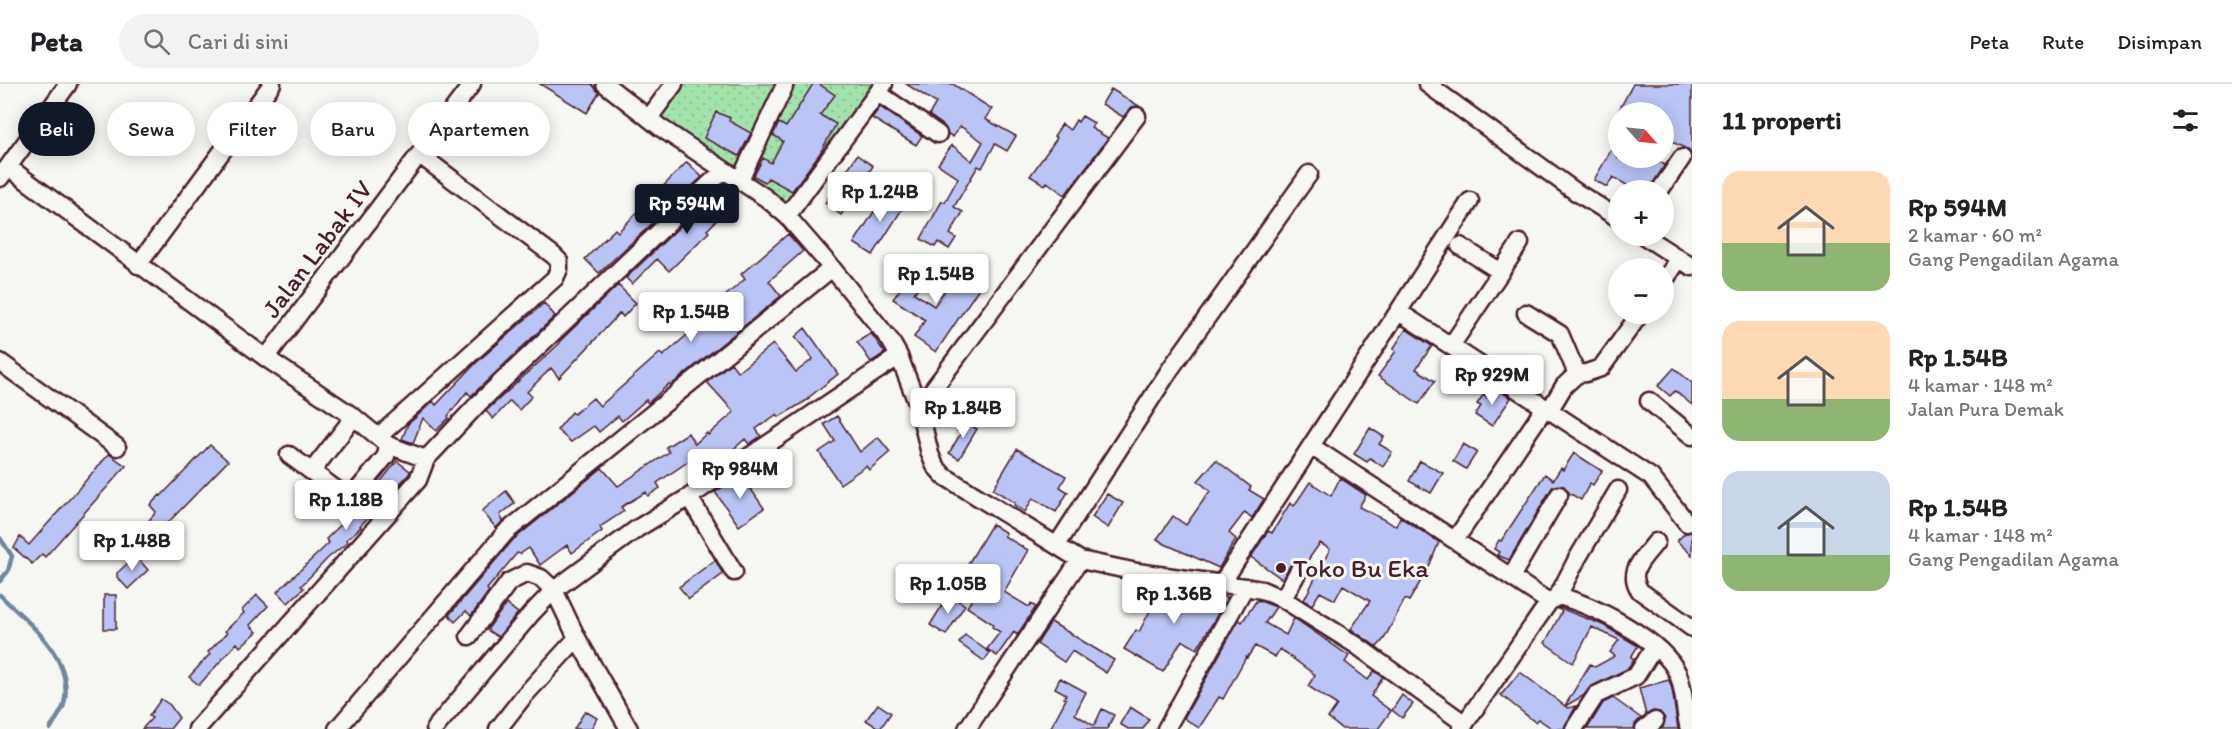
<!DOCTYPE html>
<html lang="id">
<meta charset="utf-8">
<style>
body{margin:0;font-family:Itim,sans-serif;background:#f2f2f2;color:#202124;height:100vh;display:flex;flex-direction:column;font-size:22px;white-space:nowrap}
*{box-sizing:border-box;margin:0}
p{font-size:20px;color:#757577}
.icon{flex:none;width:33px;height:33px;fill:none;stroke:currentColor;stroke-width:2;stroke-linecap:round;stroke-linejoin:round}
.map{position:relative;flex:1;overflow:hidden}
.side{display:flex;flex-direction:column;background:#fff;width:540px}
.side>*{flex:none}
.top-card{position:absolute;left:18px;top:18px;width:570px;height:54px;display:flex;gap:12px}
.needle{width:39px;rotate:117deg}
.fabs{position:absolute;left:1608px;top:18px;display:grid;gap:12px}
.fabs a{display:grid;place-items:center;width:66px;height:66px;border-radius:50%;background:#fff;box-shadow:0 3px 15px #0003;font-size:30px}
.price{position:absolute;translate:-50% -51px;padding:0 14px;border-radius:6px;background:#fff;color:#222;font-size:20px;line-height:39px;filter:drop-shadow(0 2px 3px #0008)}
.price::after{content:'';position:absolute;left:50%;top:36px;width:18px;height:14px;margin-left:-9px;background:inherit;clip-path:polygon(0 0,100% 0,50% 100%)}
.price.on{background:#111827;color:#fff}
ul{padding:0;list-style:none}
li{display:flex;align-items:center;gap:18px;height:150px;padding:0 30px}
li span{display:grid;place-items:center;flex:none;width:168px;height:120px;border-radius:18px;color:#555}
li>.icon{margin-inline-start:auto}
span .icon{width:72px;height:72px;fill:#fffc;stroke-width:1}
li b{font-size:26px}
h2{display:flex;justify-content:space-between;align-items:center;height:72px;padding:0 30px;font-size:26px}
.tag{padding:0 21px;border-radius:27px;background:#fff;box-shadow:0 3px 15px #0003;font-size:21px;line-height:54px}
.tag.on{background:#111827;color:#fff}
header{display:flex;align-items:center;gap:36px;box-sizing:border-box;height:84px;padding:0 30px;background:#fff;border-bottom:2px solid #e0e0e0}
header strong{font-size:28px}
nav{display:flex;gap:33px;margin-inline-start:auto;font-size:21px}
.search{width:420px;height:54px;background:#f2f2f2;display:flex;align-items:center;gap:15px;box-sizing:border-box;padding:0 21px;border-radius:33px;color:#757577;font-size:22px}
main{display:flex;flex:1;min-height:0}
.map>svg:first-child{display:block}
</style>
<header>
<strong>Peta</strong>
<div class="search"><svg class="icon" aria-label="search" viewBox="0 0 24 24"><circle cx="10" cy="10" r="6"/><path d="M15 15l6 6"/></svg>Cari di sini</div>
<nav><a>Peta</a><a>Rute</a><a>Disimpan</a></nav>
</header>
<main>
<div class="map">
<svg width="1692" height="645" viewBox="0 0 1692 645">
<defs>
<pattern id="grass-dots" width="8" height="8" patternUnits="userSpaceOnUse" patternTransform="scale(1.5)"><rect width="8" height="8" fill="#a2e3ac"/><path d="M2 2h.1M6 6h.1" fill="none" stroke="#8dc294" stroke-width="1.8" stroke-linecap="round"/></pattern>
</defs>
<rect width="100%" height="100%" fill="#f6f6f2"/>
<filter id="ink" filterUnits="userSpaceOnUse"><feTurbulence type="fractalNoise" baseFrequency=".0167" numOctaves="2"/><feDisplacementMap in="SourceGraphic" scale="12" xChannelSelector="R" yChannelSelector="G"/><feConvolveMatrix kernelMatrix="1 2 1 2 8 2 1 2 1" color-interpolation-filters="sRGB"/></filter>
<g filter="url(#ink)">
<!-- grass -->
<path fill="url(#grass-dots)" stroke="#76816c" stroke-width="1.5" d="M681 0H873L790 124 654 36Z"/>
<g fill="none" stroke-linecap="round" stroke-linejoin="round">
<!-- stream -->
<path stroke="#71869f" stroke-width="4.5" d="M0 454 12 472 8 487 0 497
M0 511C29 540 75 573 64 620 62 628 54 638 50 645"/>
</g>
<!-- building -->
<path fill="#bac4f5" stroke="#4a1f2b" stroke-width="1.5" d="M540 0H592L599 9 587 29Z
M813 0H819L835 11 820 31 836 40 820 69 792 107 768 94 765 98 754 92 763 74 771 79 783 57 773 51 779 39 786 43Z
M906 0H953L992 25 985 35 1016 52 1007 67 995 60 982 84 978 82 954 123 963 128 950 150 956 154 949 165 938 158 935 163 921 155 942 117 945 118 958 94 938 80 952 61 972 77 983 58 960 42 953 53 948 50 944 42 929 31 936 19Z
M1633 0H1692V70L1687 65 1664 54V28H1618Z
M1111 5 1139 22 1132 23 1123 33 1102 20Z
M880 23 922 52 916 61 872 34Z
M716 28 730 34 729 37 751 49 739 72 704 54Z
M1082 32 1094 39 1091 44 1108 54 1065 111 1047 98 1045 101 1030 92 1057 54 1054 52 1062 40 1070 46 1076 36 1078 38Z
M1618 54V74H1653L1665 81 1649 106H1635L1613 93 1607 103 1594 96Z
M857 71 873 82 841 131 825 119Z
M687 78 702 93 599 189 585 175 615 145 618 148Z
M722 102 737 116 707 146 709 148 669 187 657 175 632 200 626 194 693 130 696 134 715 116 711 112Z
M887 107 906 119 873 171 854 159Z
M788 150 803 167 769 197 781 212 671 301 669 300 648 319 646 316 622 337 618 332 599 348 594 342 571 358 557 346 572 328 574 330 593 314 600 322 660 269 663 272 704 236 699 229 715 214 718 218 745 195 741 190Z
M922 175 933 184 914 209 934 222 957 189 979 204 936 268 914 253 925 236 893 215Z
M618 201 636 219 623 233 620 229 559 294 551 284 527 308 532 312 519 326 510 317 493 335 486 327 560 259 559 258Z
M544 219 555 232 471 312 467 308 448 332 449 334 436 347 423 334 413 359 402 355 408 340 414 335 433 317 436 321 477 278Z
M805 244 838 290 808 314 809 315 779 333 777 330 756 345 761 352 749 360 745 355 729 369 727 366 714 376 705 366 657 399 660 404 648 412 646 408 621 423 624 427 600 443 602 447 572 469 567 461 540 481 529 464 520 470 517 469 487 505 489 507 471 532 466 527 455 538 449 531 513 456 602 384 618 402 669 368 666 363 688 349 695 360 707 349 708 351 734 328 707 298 731 279 738 288 773 260 796 288 813 275 795 253Z
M1406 245 1432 262 1416 285 1435 297 1419 320 1378 292 1396 267 1393 265Z
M871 249 885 269 871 278 857 258Z
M1674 284 1692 299V321L1675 307 1670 312 1658 302Z
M1494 303 1511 314 1492 342 1475 331 1481 322 1477 320 1484 310 1487 313Z
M837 332 860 368 878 353 890 368 869 386 866 382 840 400 819 368 835 357 824 340Z
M963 337 977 345 959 375 949 369 961 349 957 347Z
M1370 344 1384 353 1379 360 1392 368 1383 383 1370 374 1367 378 1354 370Z
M1463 360 1477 368 1466 385 1453 377Z
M210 361 228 377 157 450 146 440 156 428 150 421 160 411 161 412Z
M1017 365 1066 392 1060 403 1068 408 1056 428 1033 414 1025 428 1014 421 1015 419 993 405Z
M1574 369 1602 387 1593 401 1590 399 1581 416 1569 409 1564 402H1553L1509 476 1497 471 1499 468 1494 465 1499 456 1501 457 1545 390 1553 396 1561 384 1563 386Z
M109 370 126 382 45 473 42 470 32 480 14 464 20 453 29 461Z
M1216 376 1251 403 1249 406 1264 415 1252 434 1245 428 1229 449 1236 455 1219 484 1165 460 1157 455 1173 432 1186 441 1210 407 1198 397Z
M397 377 410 387 409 390 360 442 361 443 346 456 348 458 328 474 301 502 304 504 288 519 277 508 329 459 326 455 351 431 353 433 376 409 373 407Z
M1420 377 1443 389 1431 409 1409 397Z
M741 391 764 424 739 442 715 408Z
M1340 394 1366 411 1359 423 1396 442 1400 433 1439 458 1428 485 1409 517 1405 515 1384 555 1377 563 1351 545 1370 517 1343 501 1335 516 1320 508 1312 521 1304 516 1330 465 1320 459 1306 479 1299 476 1293 477 1282 495 1251 473 1268 447 1272 449 1290 419 1294 422 1310 398 1331 412Z
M506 407 515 419 500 431 503 437 496 444 482 427Z
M1107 410 1123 419 1108 444 1092 433Z
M992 440 1006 449 1004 452 1028 466 1004 508 1029 523 1031 520 1036 523 1017 551 1014 548 997 572 987 565 1000 548 992 543 993 540 967 523 984 497 965 485Z
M1692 448V471L1677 457 1685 449Z
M136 472 148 486 128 505 117 493V489Z
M715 476 723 490 689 515 679 503Z
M1163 502 1228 513 1197 565 1182 556 1163 588 1124 565 1136 546 1139 548Z
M949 510 965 521 946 551 930 541Z
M104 511H116V545H104Z
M257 511 268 522 250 541 257 548 240 563 237 559 199 601 189 593 210 570 208 568 227 549 225 547 244 529 242 526Z
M1257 516 1276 523 1265 539 1286 551 1294 534 1349 572 1345 578 1368 596 1374 587 1383 593 1371 612 1391 627 1378 645H1342L1328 634 1337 621 1308 602 1315 591 1280 565 1275 573 1255 562 1247 574 1246 573 1223 615 1219 613 1199 644 1184 634 1239 536 1242 538Z
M506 520 518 529 498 553 487 546Z
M1560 524 1603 541 1638 562 1631 573 1634 575 1627 585 1592 602 1583 612 1565 622 1568 624 1576 622 1564 645H1553L1538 635 1535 638 1501 611 1520 588 1565 622 1590 580 1595 583 1615 572 1610 568 1619 556 1592 543 1573 579 1545 559 1562 527 1558 525Z
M1051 538 1114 576 1106 589 1072 567 1064 578 1037 560Z
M965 551 990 569 984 577 959 559Z
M1060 594 1086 608 1075 630 1094 642 1102 625 1114 631 1107 645H1050L1066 615 1064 614 1066 610 1055 604Z
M1669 596 1672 605 1678 645H1662L1665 635 1660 628 1653 627 1646 631 1639 604Z
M1402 611 1413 620 1402 634 1392 626Z
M1613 614 1641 634 1635 640 1634 645H1587L1603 619Z
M161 615 170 621 179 634 170 645H142L152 634 149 632Z
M878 620 891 629 880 645 866 636Z
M1130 623 1149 635 1143 645H1128L1120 640Z
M585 627 597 634 591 645H574Z"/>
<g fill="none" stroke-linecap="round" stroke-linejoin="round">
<!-- minor casing -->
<g stroke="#4a1f2b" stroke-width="21">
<path id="minor" d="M605 0 661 44 766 114 787 132 832 184 890 256 899 272 919 324 930 370 935 382 944 392 1080 476 1137 488 1245 503 1262 506 1283 515 1356 561 1465 640
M1427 0 1576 108 1618 134
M878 9 938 50
M649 34 674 0
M8 83 266 274 354 333 388 361 426 375
M0 94 68 0
M740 96 784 3
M1660 106 1682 74
M787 132 884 0
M1644 152 1692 183
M1460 162 1501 188
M138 181 272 0
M1664 197 1679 175
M1399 228 1651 393 1687 439
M1526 229 1560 250 1577 290
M1451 262 1520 159
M266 274 472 0
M0 278 117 363
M1577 290 1586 289 1601 284 1640 230
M1649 317 1692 352
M919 324 1137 32
M1549 327 1564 302 1577 290
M379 352 555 194 559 185V177L553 171 420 71
M1311 362 1549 518
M289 371 345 412 351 414 386 372 388 361
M312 387 354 333
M689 413 734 488
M1455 456 1544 325
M1656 458C1644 474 1626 487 1640 507L1692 544
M1057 461 1171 284 1309 90
M1511 493 1559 411
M1222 499 1470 117
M1558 512 1577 475 1618 406
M1283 515 1299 486
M469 552 509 498 527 489 541 494 554 506 577 554 629 645
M435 644 531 530 554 506 638 444 689 413 899 272
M197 645 418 396 426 375 478 320 724 86
M337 645 506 448 832 184
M498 645 523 613 577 554
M967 645 1080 476
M1166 645 1245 503
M1461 645 1549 518 1558 512C1593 521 1663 556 1678 590 1685 607 1684 627 1689 645
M1574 645 1596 611 1636 592 1655 562
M1644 645 1655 637"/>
</g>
<!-- minor -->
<use href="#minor" stroke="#f6f6f2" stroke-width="16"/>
</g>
</g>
<!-- markers -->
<circle fill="#4a1f2b" stroke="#f6f6f2" stroke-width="2" cx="1281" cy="484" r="6"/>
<g text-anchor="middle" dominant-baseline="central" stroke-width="6" stroke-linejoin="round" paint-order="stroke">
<!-- street labels -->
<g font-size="26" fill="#4a1f2b" stroke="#f6f6f2">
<text transform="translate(317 165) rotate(-53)">Jalan Labak IV</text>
</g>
<!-- poi labels -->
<g font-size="26" fill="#4a1f2b" stroke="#f6f6f2" text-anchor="start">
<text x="1293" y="484">Toko Bu Eka</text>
</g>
</g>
</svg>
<div class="fabs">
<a><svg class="needle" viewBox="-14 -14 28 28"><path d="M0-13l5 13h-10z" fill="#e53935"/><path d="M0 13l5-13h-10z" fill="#757577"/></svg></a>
<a>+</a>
<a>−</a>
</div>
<b class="price" style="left:880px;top:139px">Rp 1.24B</b>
<b class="price on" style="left:687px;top:151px">Rp 594M</b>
<b class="price" style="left:936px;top:221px">Rp 1.54B</b>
<b class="price" style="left:691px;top:259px">Rp 1.54B</b>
<b class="price" style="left:1492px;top:322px">Rp 929M</b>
<b class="price" style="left:963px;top:355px">Rp 1.84B</b>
<b class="price" style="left:740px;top:416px">Rp 984M</b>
<b class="price" style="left:346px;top:447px">Rp 1.18B</b>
<b class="price" style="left:132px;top:488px">Rp 1.48B</b>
<b class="price" style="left:948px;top:531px">Rp 1.05B</b>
<b class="price" style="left:1174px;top:541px">Rp 1.36B</b>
<div class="top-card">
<a class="tag on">Beli</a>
<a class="tag">Sewa</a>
<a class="tag">Filter</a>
<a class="tag">Baru</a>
<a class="tag">Apartemen</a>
</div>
</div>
<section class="side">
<h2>11 properti<svg class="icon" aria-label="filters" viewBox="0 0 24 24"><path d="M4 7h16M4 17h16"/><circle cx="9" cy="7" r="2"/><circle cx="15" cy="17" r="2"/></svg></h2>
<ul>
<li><span style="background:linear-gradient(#ffd9b3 60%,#8fb573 0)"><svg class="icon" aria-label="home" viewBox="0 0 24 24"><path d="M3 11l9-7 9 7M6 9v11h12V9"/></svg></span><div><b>Rp 594M</b><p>2 kamar · 60 m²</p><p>Gang Pengadilan Agama</p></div></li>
<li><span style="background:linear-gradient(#ffd9b3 65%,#8fb573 0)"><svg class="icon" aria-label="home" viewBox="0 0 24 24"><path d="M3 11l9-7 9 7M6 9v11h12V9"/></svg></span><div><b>Rp 1.54B</b><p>4 kamar · 148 m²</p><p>Jalan Pura Demak</p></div></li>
<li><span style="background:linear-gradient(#c9d6e8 70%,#8fb573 0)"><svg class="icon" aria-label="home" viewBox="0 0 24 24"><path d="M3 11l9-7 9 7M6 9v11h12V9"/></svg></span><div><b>Rp 1.54B</b><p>4 kamar · 148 m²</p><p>Gang Pengadilan Agama</p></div></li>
</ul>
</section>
</main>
